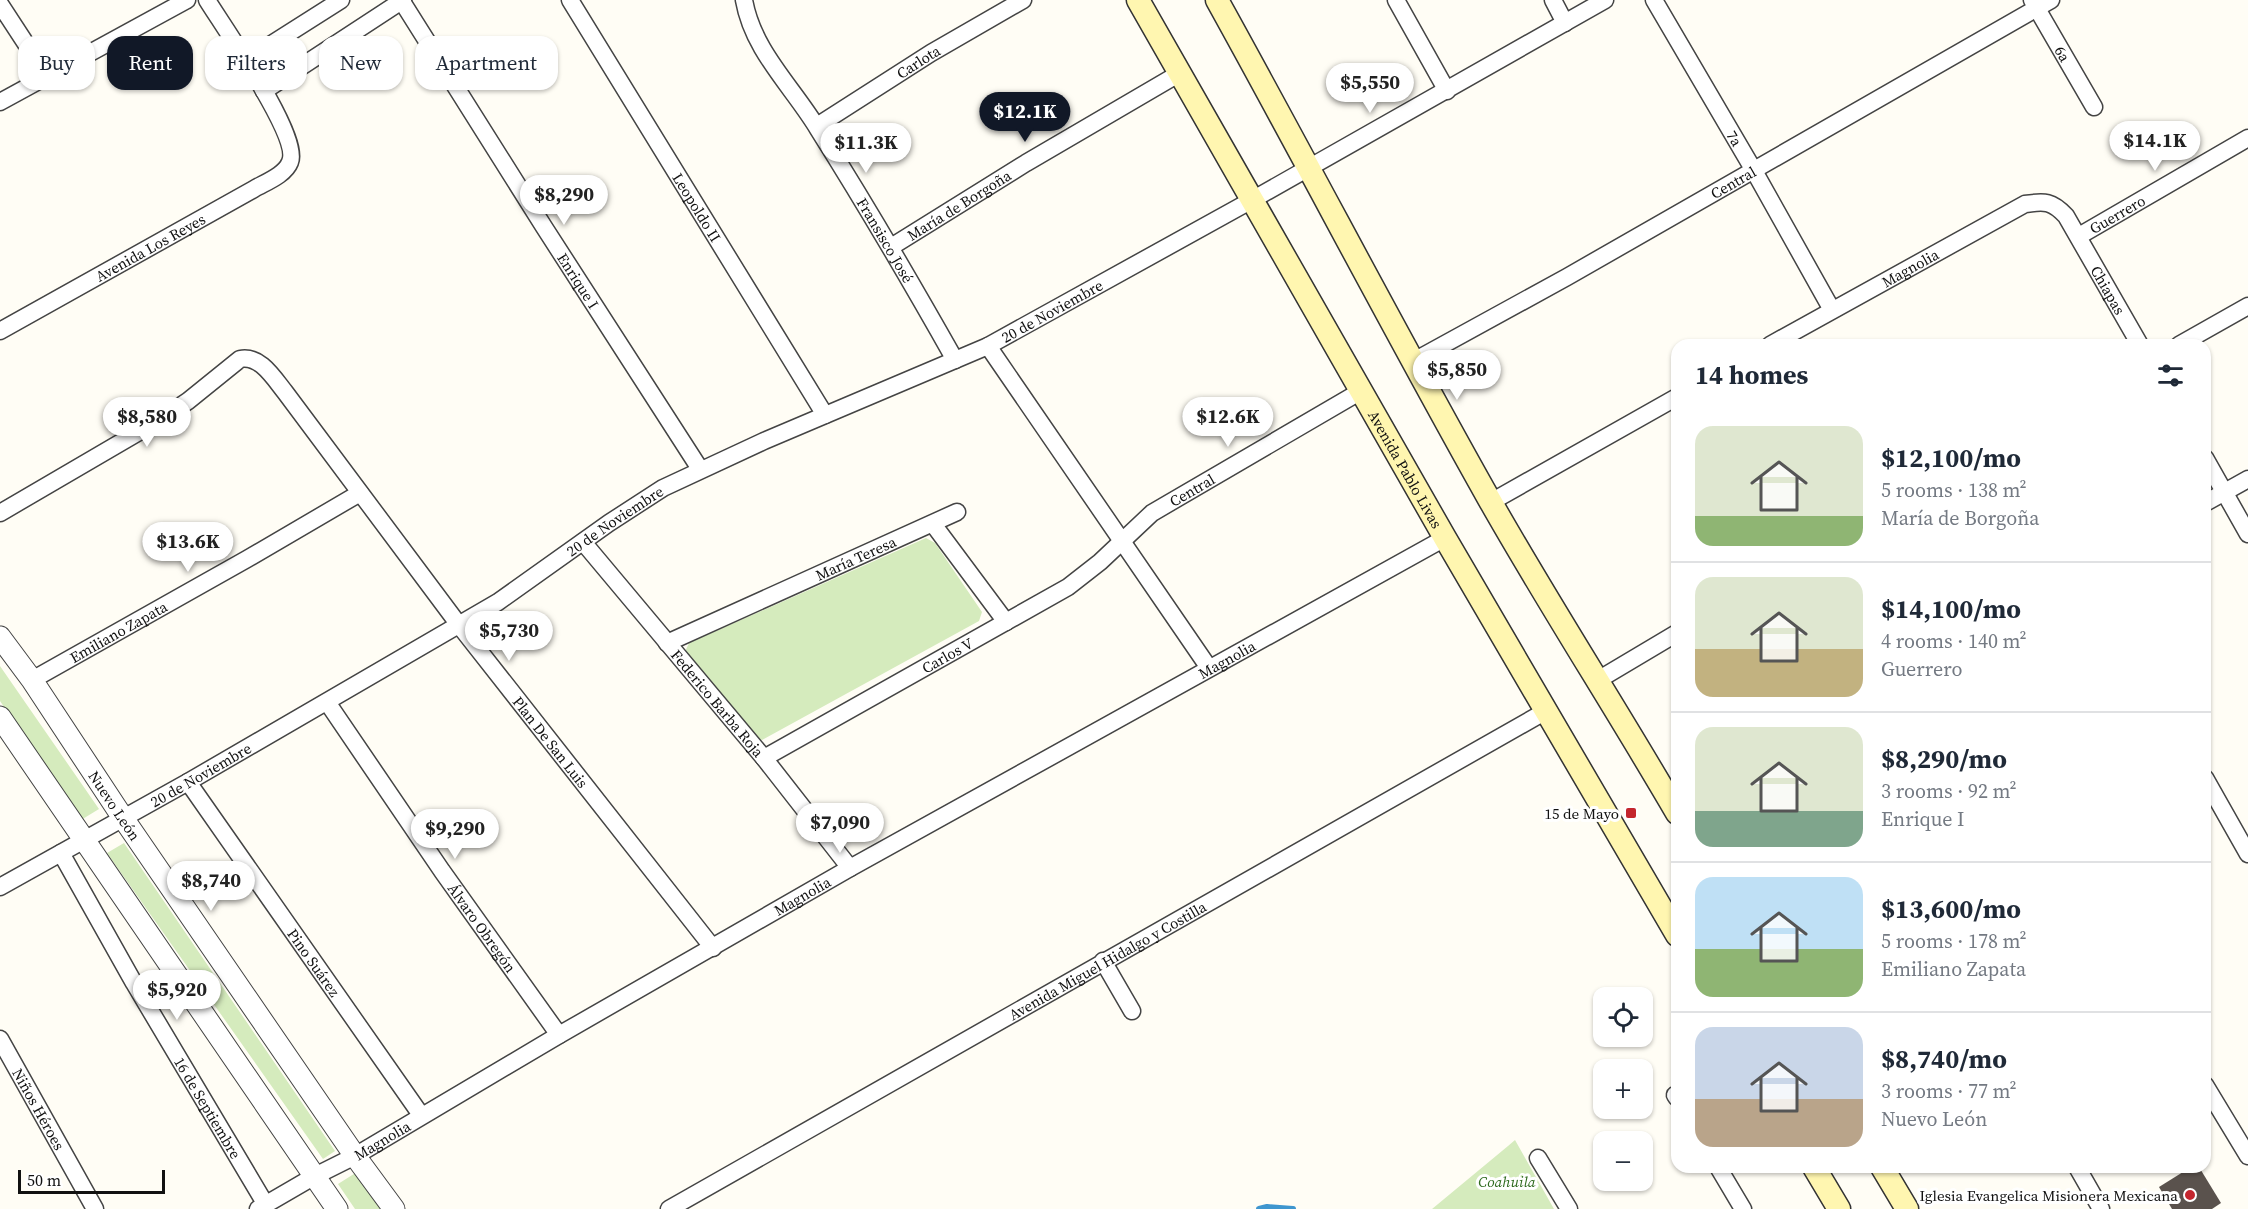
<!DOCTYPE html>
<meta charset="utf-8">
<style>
body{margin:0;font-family:"Source Serif 4",serif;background:#f2f2f3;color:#1f2937;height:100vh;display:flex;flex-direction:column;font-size:22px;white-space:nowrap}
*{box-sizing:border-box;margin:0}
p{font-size:20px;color:#747a83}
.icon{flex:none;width:33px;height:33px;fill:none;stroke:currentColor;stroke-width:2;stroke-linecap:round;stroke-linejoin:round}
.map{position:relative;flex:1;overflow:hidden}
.side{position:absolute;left:1671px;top:339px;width:540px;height:834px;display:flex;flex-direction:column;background:#fff;border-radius:18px;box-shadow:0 2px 4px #0004}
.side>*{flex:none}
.hud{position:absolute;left:18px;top:36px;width:570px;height:54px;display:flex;gap:12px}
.buttons{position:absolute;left:1593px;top:987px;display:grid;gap:12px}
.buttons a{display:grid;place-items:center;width:60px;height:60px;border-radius:12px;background:#fff;box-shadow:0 2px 4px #0004;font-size:30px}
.scale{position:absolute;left:18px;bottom:15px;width:147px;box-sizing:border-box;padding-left:6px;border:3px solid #111;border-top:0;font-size:16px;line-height:21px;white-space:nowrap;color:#111;-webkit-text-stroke:4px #fff;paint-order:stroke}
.price{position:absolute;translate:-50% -51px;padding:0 14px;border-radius:21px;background:#fff;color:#222;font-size:20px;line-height:39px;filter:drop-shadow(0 2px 3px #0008)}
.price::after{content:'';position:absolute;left:50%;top:36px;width:18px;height:14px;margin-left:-9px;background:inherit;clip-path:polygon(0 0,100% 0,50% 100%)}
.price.selected{background:#111827;color:#fff}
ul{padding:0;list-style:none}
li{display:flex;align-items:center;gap:18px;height:150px;padding:0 24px}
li+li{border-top:2px solid #e0e1e3}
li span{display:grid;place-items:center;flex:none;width:168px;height:120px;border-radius:18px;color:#555}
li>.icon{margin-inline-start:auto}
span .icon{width:72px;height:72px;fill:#fffc;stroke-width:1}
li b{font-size:26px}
h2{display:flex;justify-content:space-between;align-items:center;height:72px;padding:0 24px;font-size:26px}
.tag{padding:0 21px;border-radius:18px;background:#fff;box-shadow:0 2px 4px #0004;font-size:21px;line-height:54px}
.tag.selected{background:#111827;color:#fff}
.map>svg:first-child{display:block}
</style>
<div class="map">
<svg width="2248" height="1209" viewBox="0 0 2248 1209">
<rect width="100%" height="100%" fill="#fffdf5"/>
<!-- green -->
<path fill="#d5ebbd" d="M926 538 935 543 982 612 979 621 762 740 749 735 683 656 689 643Z
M0 666 99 809 81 820 0 701Z
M124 843 335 1151 323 1159 107 853Z
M1515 1140 1554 1209H1432L1508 1146Z
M357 1172 383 1209H355L338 1184Z"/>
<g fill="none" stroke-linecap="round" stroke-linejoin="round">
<!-- stream -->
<path stroke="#3f96cf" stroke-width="6" d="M1259 1209 1267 1207 1293 1209"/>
</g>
<!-- building -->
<path fill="#5a524d" d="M2191 1167H2199L2221 1203 2212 1209H2172L2159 1187Z"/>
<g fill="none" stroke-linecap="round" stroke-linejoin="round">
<!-- minor casing -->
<g stroke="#444" stroke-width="19">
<g id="minor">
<path id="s1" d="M401 0 544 227 700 469"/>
<path id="s2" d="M570 0 825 415"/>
<path id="s3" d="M744 0C753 51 792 86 818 129 866 205 911 282 955 360"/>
<path d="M1396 0 1447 91"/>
<path d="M1553 0 1565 23"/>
<path id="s4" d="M1654 0 1753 169 1832 310"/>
<path id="s5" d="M2032 0 2094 107"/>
<path d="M0 4 47 76"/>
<path d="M245 61 341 0"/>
<path d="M264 91 403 0"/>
<path d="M0 102 187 0"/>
<path id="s6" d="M817 126 931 53 1023 0"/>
<path id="s7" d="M2079 236 2248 138"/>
<path id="s8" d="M891 247 1026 163 1180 73"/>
<path id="s9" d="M0 331 254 189C266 182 285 175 290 162 301 137 223 26 207 0"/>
<path id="s10" d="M1770 345 2025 204C2045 201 2052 201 2066 216L2140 345"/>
<path d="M2179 345 2248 306"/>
<path d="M988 346 1209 668"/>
<path id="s11" d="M1412 362 1567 277 2051 0"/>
<path d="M2205 458 2248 534"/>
<path d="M1491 502 1677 397"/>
<path d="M2205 503 2248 479"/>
<path id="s12" d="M0 513 161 419 188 401 240 359C260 355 273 377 285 392L459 625 713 948"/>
<path d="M933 524 1006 622"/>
<path id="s13" d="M583 542 764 758 850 868"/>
<path id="s14" d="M667 643 957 512"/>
<path id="s15" d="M32 680 247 559 360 493"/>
<path d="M1598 680 1677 633"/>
<path id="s16" d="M327 702 442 871 559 1035"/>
<path id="s17" d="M764 758 1068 587 1100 562 1152 513 1361 391"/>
<path d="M2205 778 2248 854"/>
<path id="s18" d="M188 782 421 1115"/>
<path id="s19" d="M61 853 134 983 266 1205"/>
<path id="s20" d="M0 887 188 782 498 602 609 523 663 488 764 441 988 346 1252 200 1605 0"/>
<path d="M1103 961 1132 1011"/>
<path id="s21" d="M0 1039 95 1209"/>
<path d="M2205 1085 2248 1156"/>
<path d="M1675 1095 1677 1098"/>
<path d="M1538 1158 1569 1209"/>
<path d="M1718 1167 1743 1209"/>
<path d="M2077 1167 2101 1209"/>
<path id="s22" d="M258 1209 313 1177 355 1156 559 1035 850 868 1445 538"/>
<path id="s23" d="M669 1209 1546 711"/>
</g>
</g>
<!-- tertiary casing -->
<g stroke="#444" stroke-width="23">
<g id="tertiary">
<path id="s24" d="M0 637 32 680 123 818 355 1156 394 1209"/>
<path d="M0 717 337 1209"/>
</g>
</g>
<!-- secondary casing -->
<g stroke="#333" stroke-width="25">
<g id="secondary">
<path id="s25" d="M1138 0 1445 538 1677 935"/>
<path d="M1217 0C1309 166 1396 334 1489 499 1549 605 1616 708 1677 813"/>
<path d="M1814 1167 1839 1209"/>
<path d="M1882 1167 1907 1209"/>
</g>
</g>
<!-- minor -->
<use href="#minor" stroke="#fff" stroke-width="16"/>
<!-- tertiary -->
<use href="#tertiary" stroke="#fff" stroke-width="21"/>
<!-- secondary -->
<use href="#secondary" stroke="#fff6b0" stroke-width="22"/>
</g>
<!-- markers -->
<g fill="#c4262e" stroke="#fff" stroke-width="2">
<rect x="1625" y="807" width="12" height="12" rx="3"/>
<circle cx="2190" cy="1195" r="6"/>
</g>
<g text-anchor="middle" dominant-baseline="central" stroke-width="6" stroke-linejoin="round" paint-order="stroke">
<!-- street labels -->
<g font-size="15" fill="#111" stroke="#fff">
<text stroke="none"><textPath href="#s5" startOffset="62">6a</textPath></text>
<text stroke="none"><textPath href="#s6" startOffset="120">Carlota</textPath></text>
<text stroke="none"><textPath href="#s4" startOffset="160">7a</textPath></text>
<text stroke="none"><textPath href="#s11" startOffset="368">Central</textPath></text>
<text stroke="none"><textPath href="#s8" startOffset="80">María de Borgoña</textPath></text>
<text stroke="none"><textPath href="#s2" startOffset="243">Leopoldo II</textPath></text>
<text stroke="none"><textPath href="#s7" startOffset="44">Guerrero</textPath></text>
<text stroke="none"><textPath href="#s3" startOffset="280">Fransisco José</textPath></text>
<text stroke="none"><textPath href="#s9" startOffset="172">Avenida Los Reyes</textPath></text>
<text stroke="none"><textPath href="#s10" startOffset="160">Magnolia</textPath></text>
<text stroke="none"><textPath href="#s1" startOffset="332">Enrique I</textPath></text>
<text stroke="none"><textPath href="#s10" startOffset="422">Chiapas</textPath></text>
<text stroke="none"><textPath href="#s20" startOffset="1202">20 de Noviembre</textPath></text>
<text stroke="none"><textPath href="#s25" startOffset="540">Avenida Pablo Livas</textPath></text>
<text stroke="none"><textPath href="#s17" startOffset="507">Central</textPath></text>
<text stroke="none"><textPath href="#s20" startOffset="716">20 de Noviembre</textPath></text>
<text stroke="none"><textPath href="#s14" startOffset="207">María Teresa</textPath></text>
<text stroke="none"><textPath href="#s15" startOffset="99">Emiliano Zapata</textPath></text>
<text stroke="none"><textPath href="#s17" startOffset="210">Carlos V</textPath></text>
<text stroke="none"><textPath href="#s22" startOffset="1114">Magnolia</textPath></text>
<text stroke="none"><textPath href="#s13" startOffset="210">Federico Barba Roja</textPath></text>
<text stroke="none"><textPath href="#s12" startOffset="784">Plan De San Luis</textPath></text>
<text stroke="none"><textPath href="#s20" startOffset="230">20 de Noviembre</textPath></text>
<text stroke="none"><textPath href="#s24" startOffset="204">Nuevo León</textPath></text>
<text stroke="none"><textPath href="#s22" startOffset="628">Magnolia</textPath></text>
<text stroke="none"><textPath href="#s16" startOffset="274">Álvaro Obregón</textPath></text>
<text stroke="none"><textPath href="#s23" startOffset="504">Avenida Miguel Hidalgo y Costilla</textPath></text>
<text stroke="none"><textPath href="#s18" startOffset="220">Pino Suárez</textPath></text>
<text stroke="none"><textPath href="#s19" startOffset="294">16 de Septiembre</textPath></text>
<text stroke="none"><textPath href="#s21" startOffset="80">Niños Héroes</textPath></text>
<text stroke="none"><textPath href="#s22" startOffset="142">Magnolia</textPath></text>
</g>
<!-- poi labels -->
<g font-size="15" fill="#111" stroke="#fff" text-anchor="end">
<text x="1619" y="813">15 de Mayo</text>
<text x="2178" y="1195">Iglesia Evangelica Misionera Mexicana</text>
</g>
<!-- park labels -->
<g font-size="15" font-style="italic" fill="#2f6b1f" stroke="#fff">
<text x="1507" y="1181">Coahuila</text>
</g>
</g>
</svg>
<div class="buttons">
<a><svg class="icon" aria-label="locate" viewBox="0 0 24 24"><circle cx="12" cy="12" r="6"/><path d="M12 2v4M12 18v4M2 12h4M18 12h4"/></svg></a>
<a>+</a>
<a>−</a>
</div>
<div class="scale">50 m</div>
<b class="price" style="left:1370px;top:114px">$5,550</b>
<b class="price selected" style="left:1025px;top:143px">$12.1K</b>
<b class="price" style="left:2155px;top:172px">$14.1K</b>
<b class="price" style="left:866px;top:174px">$11.3K</b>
<b class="price" style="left:564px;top:226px">$8,290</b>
<b class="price" style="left:1457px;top:401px">$5,850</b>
<b class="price" style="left:147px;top:448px">$8,580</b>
<b class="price" style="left:1228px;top:448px">$12.6K</b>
<b class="price" style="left:188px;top:573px">$13.6K</b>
<b class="price" style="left:509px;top:662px">$5,730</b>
<b class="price" style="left:840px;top:854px">$7,090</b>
<b class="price" style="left:455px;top:860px">$9,290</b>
<b class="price" style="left:211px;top:912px">$8,740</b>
<b class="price" style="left:177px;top:1021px">$5,920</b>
<div class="hud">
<a class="tag">Buy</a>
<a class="tag selected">Rent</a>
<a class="tag">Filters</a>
<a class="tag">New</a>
<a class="tag">Apartment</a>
</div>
<section class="side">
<h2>14 homes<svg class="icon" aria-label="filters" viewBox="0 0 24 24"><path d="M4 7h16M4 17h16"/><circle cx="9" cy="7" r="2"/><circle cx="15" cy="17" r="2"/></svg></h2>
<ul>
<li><span style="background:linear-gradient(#dfe7d0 75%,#8fb573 0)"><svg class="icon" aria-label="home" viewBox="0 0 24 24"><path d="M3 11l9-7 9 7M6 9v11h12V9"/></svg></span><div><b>$12,100/mo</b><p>5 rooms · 138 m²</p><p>María de Borgoña</p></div></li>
<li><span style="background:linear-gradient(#dfe7d0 60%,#c2b280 0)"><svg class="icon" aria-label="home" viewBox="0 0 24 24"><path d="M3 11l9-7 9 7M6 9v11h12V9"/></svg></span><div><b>$14,100/mo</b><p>4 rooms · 140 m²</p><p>Guerrero</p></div></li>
<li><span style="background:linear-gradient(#dfe7d0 70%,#7fa58c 0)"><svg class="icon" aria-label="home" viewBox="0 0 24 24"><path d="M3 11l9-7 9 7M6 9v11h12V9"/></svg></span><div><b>$8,290/mo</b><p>3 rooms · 92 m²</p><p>Enrique I</p></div></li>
<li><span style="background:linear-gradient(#bfe0f5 60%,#8fb573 0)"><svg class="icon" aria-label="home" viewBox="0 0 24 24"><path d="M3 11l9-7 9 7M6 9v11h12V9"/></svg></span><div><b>$13,600/mo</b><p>5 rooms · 178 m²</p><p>Emiliano Zapata</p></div></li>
<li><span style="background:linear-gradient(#c9d6e8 60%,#b9a48a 0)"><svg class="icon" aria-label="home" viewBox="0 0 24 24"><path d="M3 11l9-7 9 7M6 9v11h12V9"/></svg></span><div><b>$8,740/mo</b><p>3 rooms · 77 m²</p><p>Nuevo León</p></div></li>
</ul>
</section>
</div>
